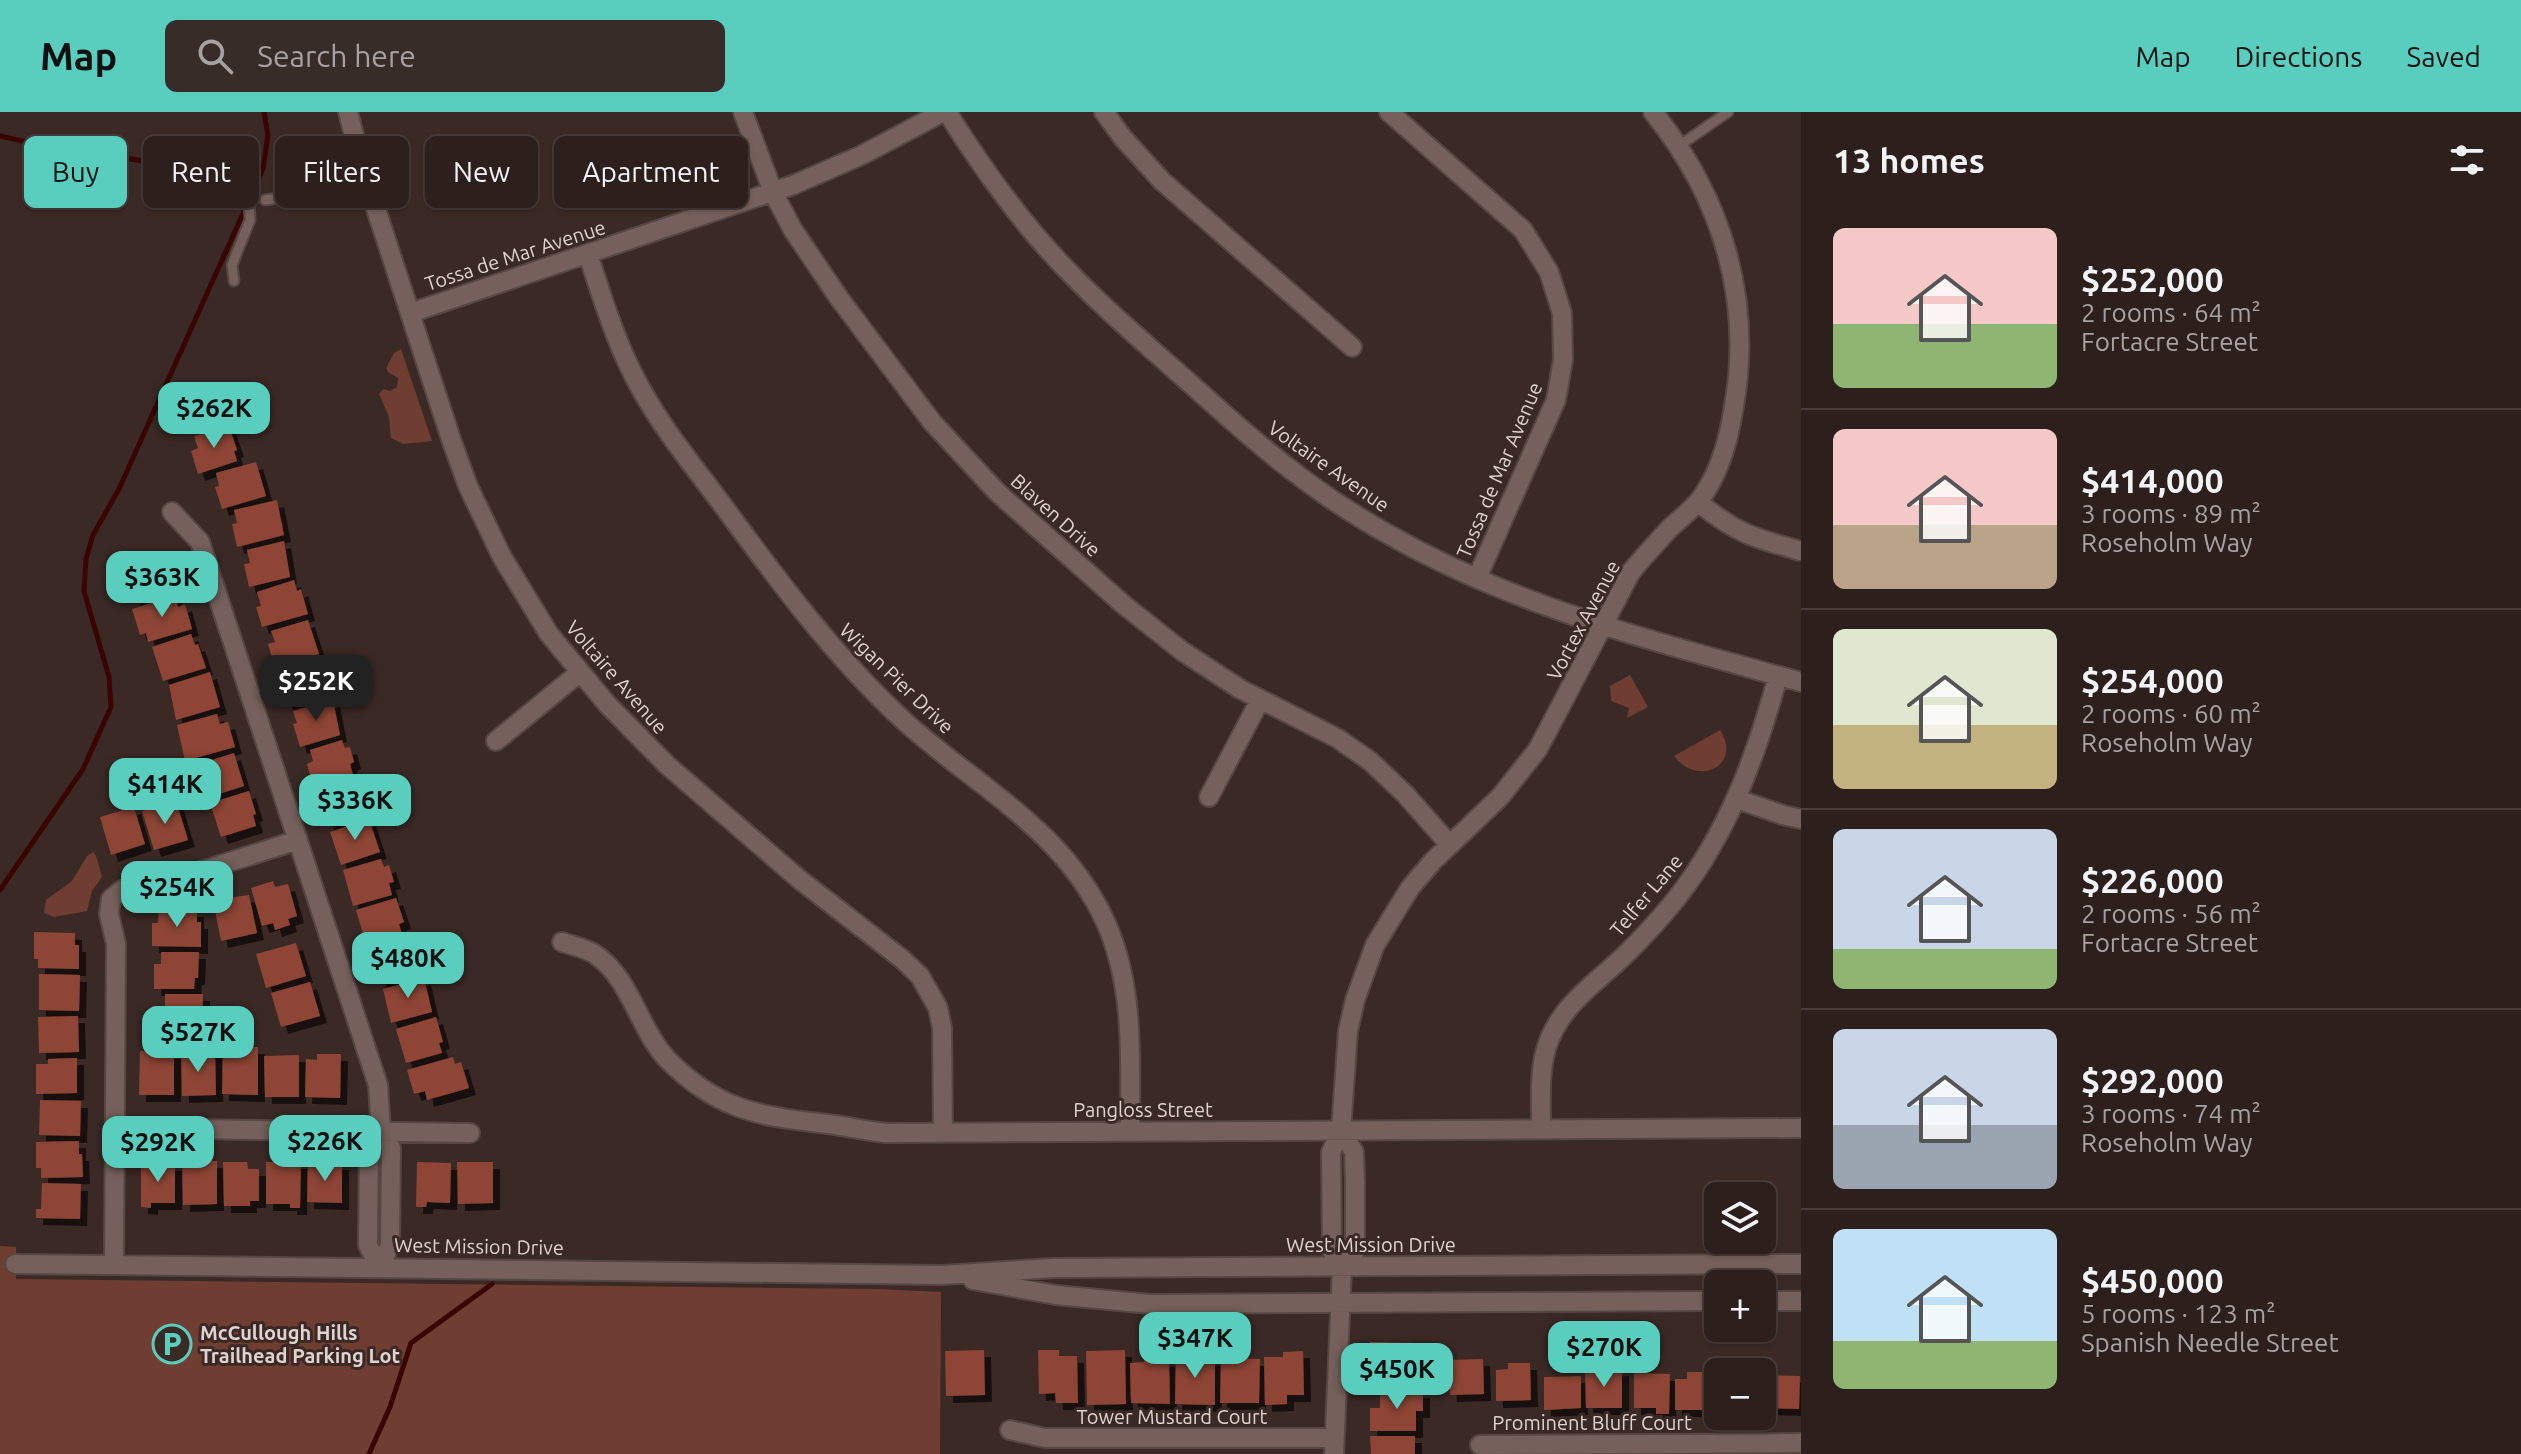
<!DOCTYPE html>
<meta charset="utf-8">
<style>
body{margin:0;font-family:Ubuntu,sans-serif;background:#382c29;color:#f1f3f6;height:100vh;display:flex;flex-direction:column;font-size:30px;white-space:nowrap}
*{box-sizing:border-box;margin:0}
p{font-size:26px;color:#a6a2a3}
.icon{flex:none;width:44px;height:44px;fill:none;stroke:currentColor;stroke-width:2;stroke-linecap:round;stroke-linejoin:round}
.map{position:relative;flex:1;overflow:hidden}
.details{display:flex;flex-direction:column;background:#2c1f1c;width:720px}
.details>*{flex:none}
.top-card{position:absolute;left:24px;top:24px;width:760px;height:72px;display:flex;gap:16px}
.buttons{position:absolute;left:1704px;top:1070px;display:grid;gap:16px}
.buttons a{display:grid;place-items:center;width:72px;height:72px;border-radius:12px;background:#2c1f1c;box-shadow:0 2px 6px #0004,0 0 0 2px #483d3b;font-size:40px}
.price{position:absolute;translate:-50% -68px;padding:0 18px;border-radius:16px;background:#59cebe;color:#111;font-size:26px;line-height:52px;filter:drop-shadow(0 2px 4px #0008)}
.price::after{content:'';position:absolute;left:50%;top:48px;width:24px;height:18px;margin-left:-12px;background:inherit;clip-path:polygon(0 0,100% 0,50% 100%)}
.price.current{background:#222;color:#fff}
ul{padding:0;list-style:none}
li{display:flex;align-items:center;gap:24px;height:200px;padding:0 32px}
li+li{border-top:2px solid #483d3b}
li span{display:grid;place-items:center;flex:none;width:224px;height:160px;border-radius:12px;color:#555}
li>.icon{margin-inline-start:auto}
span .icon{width:96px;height:96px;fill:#fffc;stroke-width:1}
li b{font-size:34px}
h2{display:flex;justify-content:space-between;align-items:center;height:96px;padding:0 32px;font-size:34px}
.tag{padding:0 28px;border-radius:12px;background:#2c1f1c;box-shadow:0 2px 6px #0004,0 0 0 2px #483d3b;font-size:28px;line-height:72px}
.tag.current{background:#59cebe;color:#111}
header{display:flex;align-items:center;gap:48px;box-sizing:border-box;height:112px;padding:0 40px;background:#59cebe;color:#111}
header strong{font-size:38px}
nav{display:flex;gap:44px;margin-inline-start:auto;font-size:28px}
.search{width:560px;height:72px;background:#382c29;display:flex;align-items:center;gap:20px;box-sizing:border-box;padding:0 28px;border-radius:12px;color:#a6a2a3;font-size:30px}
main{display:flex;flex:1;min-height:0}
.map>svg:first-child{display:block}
</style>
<header>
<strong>Map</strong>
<div class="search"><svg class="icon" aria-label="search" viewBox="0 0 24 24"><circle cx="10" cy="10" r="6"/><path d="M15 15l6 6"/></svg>Search here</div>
<nav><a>Map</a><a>Directions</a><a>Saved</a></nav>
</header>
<main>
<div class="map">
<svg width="1801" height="1342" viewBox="0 0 1801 1342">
<defs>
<filter id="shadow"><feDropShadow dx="7" dy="7" stdDeviation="0" flood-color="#0009"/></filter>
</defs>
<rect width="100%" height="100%" fill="#3b2925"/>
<!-- green -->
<path fill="#703d32" d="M401 237 432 329 403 332 391 326 389 305 379 282 383 277 390 279 397 275 398 266 388 260 386 256 394 241Z
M1630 563 1648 595 1627 606 1629 596 1611 589 1610 574Z
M1720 618C1743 653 1698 676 1674 644Z
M93 740 96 744 102 765 92 779 87 799 54 805 44 801 46 788 72 769 87 744Z
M0 1134 16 1135V1167L878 1177 941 1180 940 1342H0Z"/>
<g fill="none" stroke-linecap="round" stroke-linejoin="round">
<!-- stream -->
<path stroke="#3a0500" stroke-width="5" d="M0 24 53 36 186 55 202 54 223 47
M0 778 83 657 111 595 109 565 84 479 86 447 93 423 119 377 263 57 268 23 264 0
M369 1342 390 1295 411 1231 492 1172"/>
</g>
<!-- building -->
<path fill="#8e4434" filter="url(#shadow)" d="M229 314 237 338 234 339 237 349 198 362 191 339 198 336 194 324Z
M256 350 266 384 222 397 215 375 219 374 216 361Z
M277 388 284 423 237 435 232 412 237 411 234 398Z
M284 429 290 465 249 475 244 452 250 451 247 438Z
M166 442 177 476 135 490 124 456Z
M294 468 297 479 301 477 308 502 262 515 256 495 261 494 257 480Z
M175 484 178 495 185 492 192 517 148 530 146 521 140 523 132 497Z
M308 508 319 542 275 556 268 532 275 530 271 519Z
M191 522 195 533 198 532 206 556 163 569 152 535Z
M319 549 325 573 322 574 324 585 287 594 278 559Z
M210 560 220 595 176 608 169 573Z
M333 588 340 623 300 635 293 612 297 611 293 599Z
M217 602 220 612 228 610 235 635 185 649 177 613Z
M342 628 345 636 350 635 354 650 350 652 353 663 313 675 307 652 313 649 310 638Z
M234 641 244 674 203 687 193 654Z
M357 667 365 692 360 693 363 702 328 713 317 680Z
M249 679 256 702 253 703 256 714 221 725 210 691Z
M176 689 188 728 154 738 142 699Z
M134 695 145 732 111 743 100 705Z
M369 707 380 740 341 753 330 720Z
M381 747 384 755 389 753 394 770 389 771 392 783 353 794 343 758Z
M273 769 275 775 288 772 297 804 288 807 290 813 275 818 273 811 262 814 251 776Z
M249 783 257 821 221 829 213 788Z
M396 786 404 810 399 812 402 822 366 832 356 798Z
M159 798H197V810H201V835L152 834V811H158Z
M34 820 75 821V833H79V857L38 856V847H34Z
M410 826 421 860 381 872 371 838Z
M296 831 306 864 266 876 256 842Z
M161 840H199L198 866H195L194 877H154V852H161Z
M39 862 80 863 79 899 39 898Z
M424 866 432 900 391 911 383 877Z
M310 870 320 904 281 915 271 881Z
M165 882H203L202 918H152V894H165Z
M78 904 79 940 39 941 38 905Z
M436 905 443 930 439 931 442 941 406 951 396 917Z
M223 935H258V983L222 982Z
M140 939 174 940V983H139Z
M215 939 216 983 182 984 181 940Z
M317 942H341L340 986 305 985 306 947 317 948Z
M299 943V985H265L264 944Z
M453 945 455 952 461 950 469 976 427 988 425 979 414 982 407 958Z
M77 946V981L36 982V952H48V947Z
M40 988 81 989 80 1024 39 1023Z
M79 1029V1042H82L83 1065 41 1066V1056H36V1030Z
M217 1049V1092L183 1093 182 1050Z
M223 1050H247L248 1057H259V1089H250V1094H224Z
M266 1050H301L300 1096H290V1092H266Z
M308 1050 342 1051V1091L307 1090Z
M417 1050 451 1051 450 1091 427 1090 426 1095H416Z
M457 1050H493V1091L458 1092Z
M141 1052H175V1091H151V1096L141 1095Z
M42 1071 81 1072 80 1107 36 1106V1097H41Z
M1370 1230 1414 1231V1241H1418L1417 1270H1370Z
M984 1238 985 1283 946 1284 945 1239Z
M1038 1238H1059V1244H1077L1078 1291H1056L1055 1281 1039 1282Z
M1125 1238 1126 1292 1087 1293 1086 1239Z
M1176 1239 1196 1240V1246L1215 1247V1293L1175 1292Z
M1303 1239 1304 1283H1287V1292L1265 1293 1264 1245H1283V1240Z
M1144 1243H1160V1248H1169L1170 1292 1131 1291 1130 1251 1144 1250Z
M1221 1246 1260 1247 1259 1291H1220Z
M1483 1247 1484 1282 1450 1283 1448 1248Z
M1508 1251H1530L1531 1288 1496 1289V1258L1508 1257Z
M1622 1257V1296H1586L1585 1258Z
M1687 1260H1709L1710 1298H1675V1267H1687Z
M1634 1261 1670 1262 1669 1302H1656V1296H1634Z
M1765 1263 1800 1264 1799 1297 1764 1296Z
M1581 1264V1296L1544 1298V1265Z
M1380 1279H1423V1299H1416V1319H1370V1296H1380Z
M1370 1324H1415V1342H1371Z"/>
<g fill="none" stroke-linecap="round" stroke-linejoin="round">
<!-- lane casing -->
<g stroke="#564744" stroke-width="13">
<path id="lane" d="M1679 34 1728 0
M265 88 291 84 362 54
M234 169 232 153 250 108 249 88"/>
</g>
<!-- street casing -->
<g stroke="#564744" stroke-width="22">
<path id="street" d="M348 0 362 54 452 330 468 374 502 445 549 522 607 592 667 653 799 767 902 847 920 864 938 896 942 916 943 1021
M743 0 773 80 793 118 839 186 932 310 997 380 1124 493 1182 539 1240 577 1337 626 1370 649 1405 682 1450 733
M947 0C982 56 1022 112 1068 159 1104 197 1145 231 1184 266 1219 297 1253 329 1290 357 1347 402 1412 438 1478 467 1582 512 1692 540 1801 570
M1104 0 1123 26 1162 69 1352 235
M1389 0 1523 118 1549 160 1562 201 1563 248 1556 288 1477 466
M588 142C603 188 617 235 641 277 664 319 696 357 724 395 780 471 834 544 903 608 975 674 1064 717 1106 811 1135 876 1130 949 1130 1019
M410 201 793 73 862 43 943 0
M1698 390C1737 422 1754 426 1801 439
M172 400 200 430 378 973 381 1019 391 1036 390 1134 379 1155
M496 629 579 561
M1209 685 1260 588
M1737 687 1783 703 1801 707
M562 830C573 834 586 836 596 843 632 868 639 919 669 949 716 996 756 1004 819 1011 842 1013 864 1019 886 1021L1801 1016
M115 1016 470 1021
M1541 1016C1541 990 1539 962 1546 937 1559 893 1597 871 1628 840 1649 819 1671 795 1688 771 1733 708 1758 637 1778 564
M15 1152 942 1163 1054 1156 1801 1152
M114 1153 116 832 109 802 111 787 122 778 155 774 298 728
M379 1155 368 1133 369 1035 381 1019
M1342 1155 1332 1139 1331 1040 1341 1018 1348 919 1355 888 1375 833 1410 776 1433 749 1500 685 1538 637 1631 460C1644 444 1657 430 1671 415 1680 407 1690 399 1698 390 1719 364 1729 327 1734 294 1753 186 1721 84 1653 0
M973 1168 1056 1183 1150 1192 1718 1189
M1762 1189H1801
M1010 1318 1045 1326H1334
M1480 1333 1801 1331
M1334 1342 1342 1155 1355 1139V1069L1354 1040 1341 1018"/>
</g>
<!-- lane -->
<use href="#lane" stroke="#75605b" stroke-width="9"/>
<!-- street -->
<use href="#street" stroke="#75605b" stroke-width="18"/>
</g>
<!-- icons -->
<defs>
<g id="parking-ring" transform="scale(2)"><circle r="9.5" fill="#3b2925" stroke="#59cebe" stroke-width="1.5"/><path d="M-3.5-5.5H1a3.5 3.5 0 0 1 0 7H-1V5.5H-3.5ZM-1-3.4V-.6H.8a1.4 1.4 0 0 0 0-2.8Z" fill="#59cebe"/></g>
</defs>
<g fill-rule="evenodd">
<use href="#parking-ring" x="172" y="1232"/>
</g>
<g text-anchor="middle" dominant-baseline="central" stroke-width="6" stroke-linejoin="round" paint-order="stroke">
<!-- street labels -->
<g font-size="20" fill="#dfd3d0" stroke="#3b2925">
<text transform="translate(515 143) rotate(-18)">Tossa de Mar Avenue</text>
<text transform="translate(1329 354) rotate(35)">Voltaire Avenue</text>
<text transform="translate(1499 358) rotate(-67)">Tossa de Mar Avenue</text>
<text transform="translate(1056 403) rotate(42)">Blaven Drive</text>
<text transform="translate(1583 508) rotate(-62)">Vortex Avenue</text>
<text transform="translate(617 565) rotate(49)">Voltaire Avenue</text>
<text transform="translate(897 566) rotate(44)">Wigan Pier Drive</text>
<text transform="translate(1646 783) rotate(-50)">Telfer Lane</text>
<text x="1143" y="997">Pangloss Street</text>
<text x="1371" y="1132">West Mission Drive</text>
<text transform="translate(479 1134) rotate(1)">West Mission Drive</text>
<text x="1172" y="1304">Tower Mustard Court</text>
<text x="1592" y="1310">Prominent Bluff Court</text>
</g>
<!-- poi labels -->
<g font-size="20" font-weight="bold" fill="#dfd3d0" stroke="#3b2925" text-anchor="start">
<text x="200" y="1220">McCullough Hills<tspan x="200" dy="23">Trailhead Parking Lot</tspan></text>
</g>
</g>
</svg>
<div class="buttons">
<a><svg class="icon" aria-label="layers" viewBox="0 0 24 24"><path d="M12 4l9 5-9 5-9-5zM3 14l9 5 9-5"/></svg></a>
<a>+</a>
<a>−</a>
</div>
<b class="price" style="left:214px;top:338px">$262K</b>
<b class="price" style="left:162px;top:507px">$363K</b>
<b class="price current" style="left:316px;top:611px">$252K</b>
<b class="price" style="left:165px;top:714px">$414K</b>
<b class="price" style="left:355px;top:730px">$336K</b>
<b class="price" style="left:177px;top:817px">$254K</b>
<b class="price" style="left:408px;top:888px">$480K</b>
<b class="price" style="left:198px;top:962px">$527K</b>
<b class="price" style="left:325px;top:1071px">$226K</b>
<b class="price" style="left:158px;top:1072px">$292K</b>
<b class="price" style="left:1195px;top:1268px">$347K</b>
<b class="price" style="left:1604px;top:1277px">$270K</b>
<b class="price" style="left:1397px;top:1299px">$450K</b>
<div class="top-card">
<a class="tag current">Buy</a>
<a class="tag">Rent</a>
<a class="tag">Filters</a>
<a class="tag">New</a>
<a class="tag">Apartment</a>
</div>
</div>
<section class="details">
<h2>13 homes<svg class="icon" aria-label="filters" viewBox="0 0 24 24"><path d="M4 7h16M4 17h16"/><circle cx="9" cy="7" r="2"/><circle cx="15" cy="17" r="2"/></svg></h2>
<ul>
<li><span style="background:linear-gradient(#f6c9c9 60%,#8fb573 0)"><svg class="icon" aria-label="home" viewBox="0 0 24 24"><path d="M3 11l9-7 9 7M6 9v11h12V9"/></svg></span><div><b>$252,000</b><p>2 rooms · 64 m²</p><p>Fortacre Street</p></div></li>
<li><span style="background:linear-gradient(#f6c9c9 60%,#b9a48a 0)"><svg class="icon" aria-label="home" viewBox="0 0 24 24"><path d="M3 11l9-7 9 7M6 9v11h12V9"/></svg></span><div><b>$414,000</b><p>3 rooms · 89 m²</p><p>Roseholm Way</p></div></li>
<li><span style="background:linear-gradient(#dfe7d0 60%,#c2b280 0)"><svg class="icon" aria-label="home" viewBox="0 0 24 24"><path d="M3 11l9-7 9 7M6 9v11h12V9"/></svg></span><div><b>$254,000</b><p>2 rooms · 60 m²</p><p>Roseholm Way</p></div></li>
<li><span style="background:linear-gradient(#c9d6e8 75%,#8fb573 0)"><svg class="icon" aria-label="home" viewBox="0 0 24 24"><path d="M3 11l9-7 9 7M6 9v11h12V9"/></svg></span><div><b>$226,000</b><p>2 rooms · 56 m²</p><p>Fortacre Street</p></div></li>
<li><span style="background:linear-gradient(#c9d6e8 60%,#9aa5b1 0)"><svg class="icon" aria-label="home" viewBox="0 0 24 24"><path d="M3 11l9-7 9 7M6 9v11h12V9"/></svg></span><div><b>$292,000</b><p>3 rooms · 74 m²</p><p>Roseholm Way</p></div></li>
<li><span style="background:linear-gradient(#bfe0f5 70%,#8fb573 0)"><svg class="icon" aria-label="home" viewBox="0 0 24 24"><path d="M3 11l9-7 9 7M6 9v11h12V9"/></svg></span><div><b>$450,000</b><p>5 rooms · 123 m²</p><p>Spanish Needle Street</p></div></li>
</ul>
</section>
</main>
